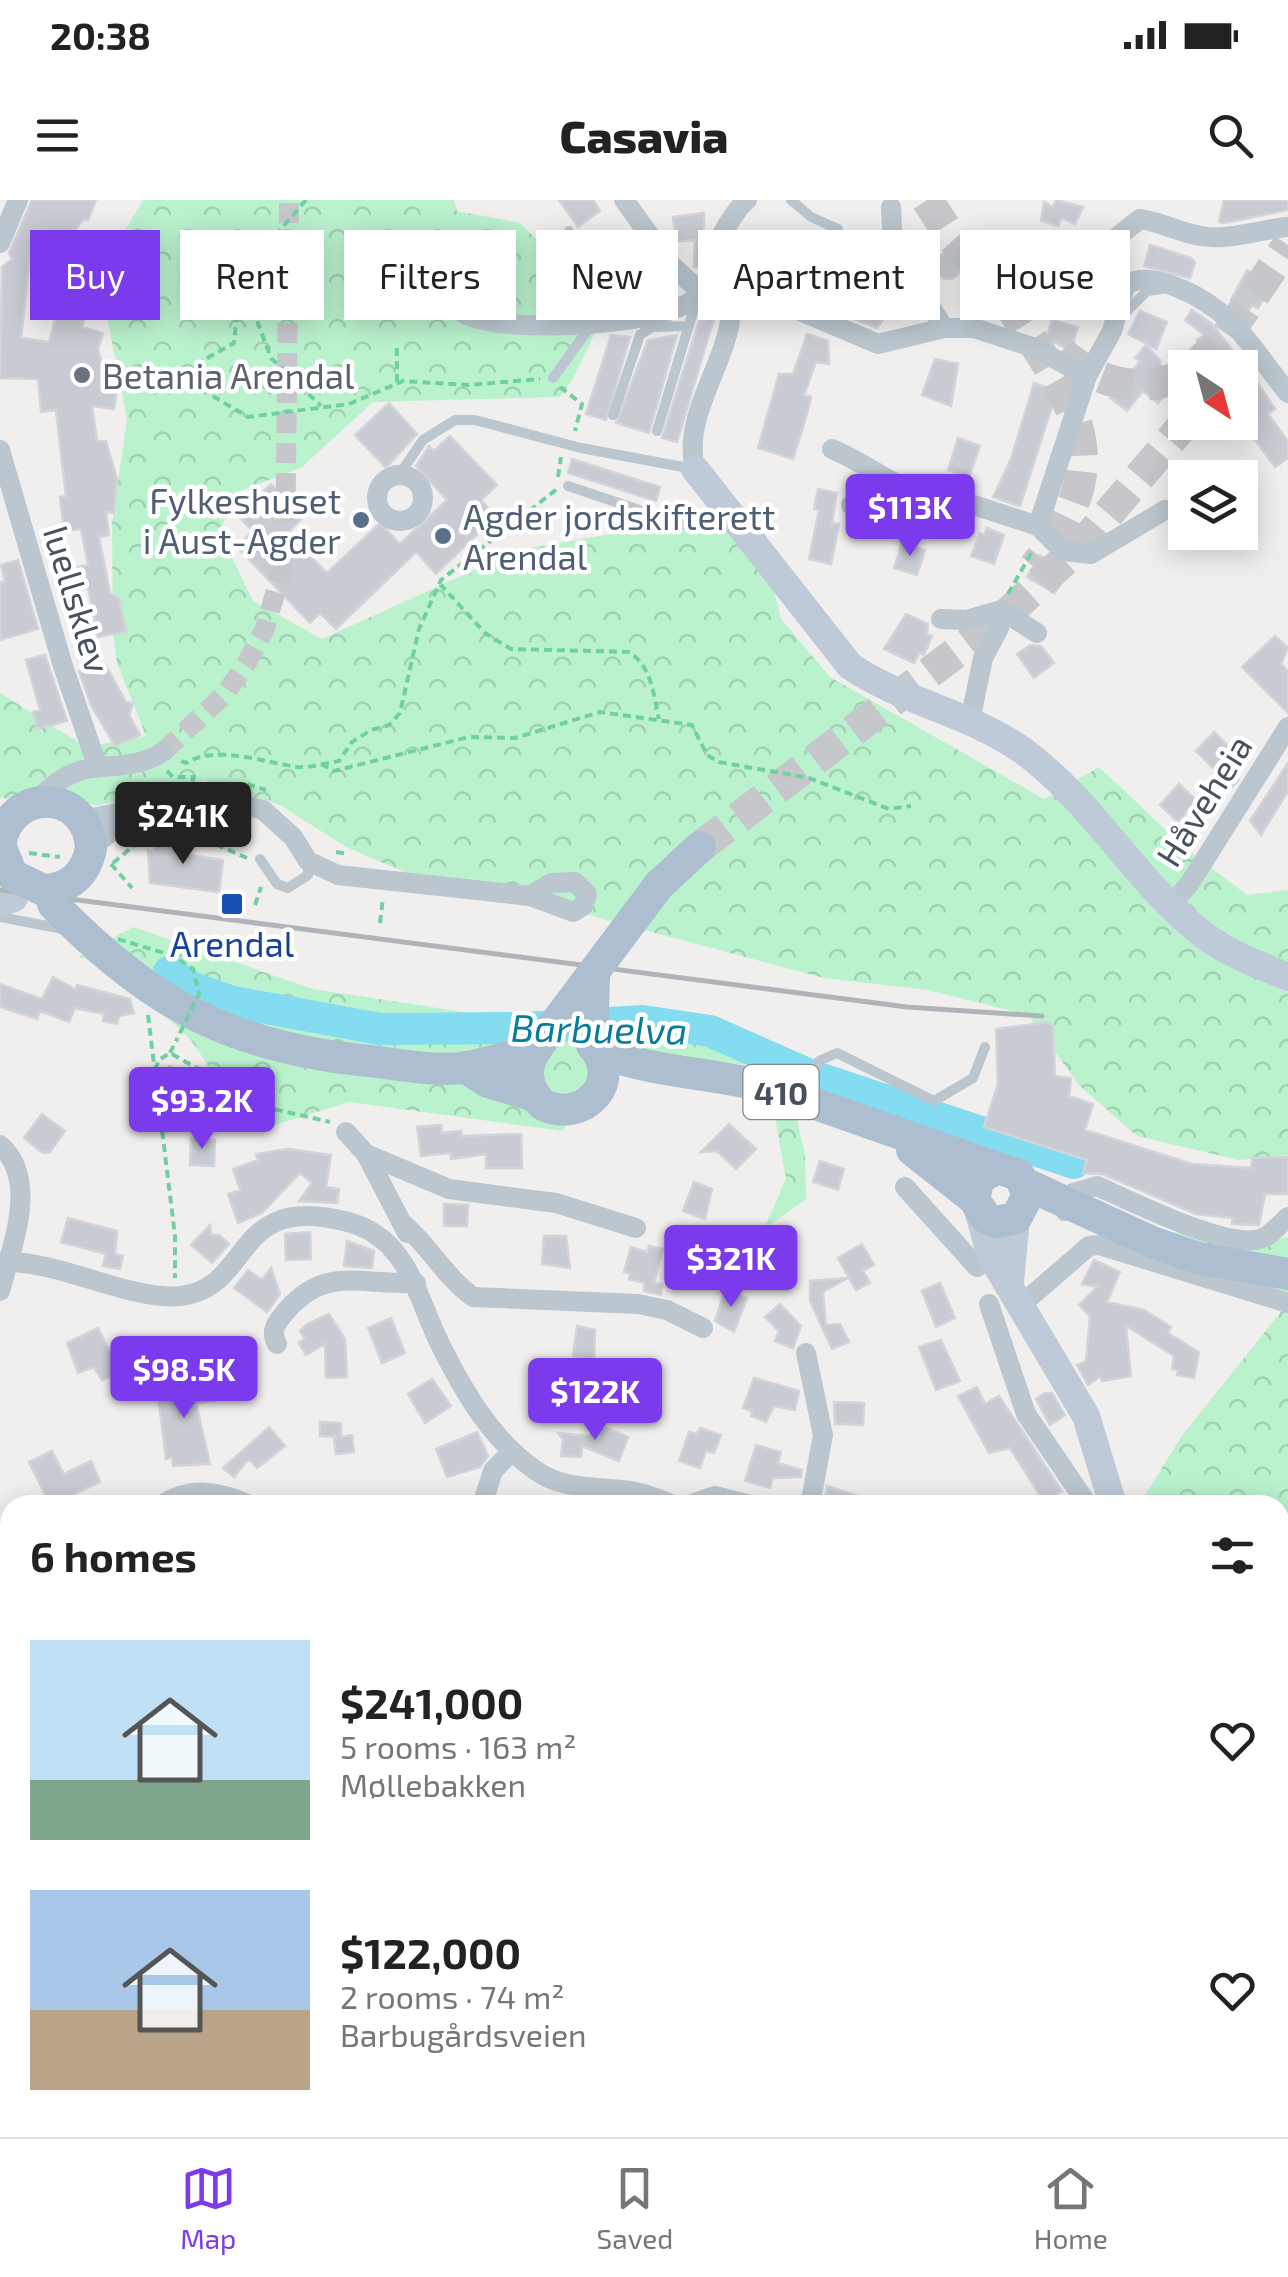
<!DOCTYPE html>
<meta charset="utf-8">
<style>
body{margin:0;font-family:"Exo 2",sans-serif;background:#f6f6f6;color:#222;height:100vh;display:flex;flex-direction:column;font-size:38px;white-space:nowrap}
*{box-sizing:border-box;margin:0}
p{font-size:32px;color:#767676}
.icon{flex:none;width:55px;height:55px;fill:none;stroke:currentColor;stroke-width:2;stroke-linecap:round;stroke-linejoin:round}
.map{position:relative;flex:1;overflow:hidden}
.side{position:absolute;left:0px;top:1295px;width:1290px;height:642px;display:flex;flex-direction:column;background:#fff;border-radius:30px 30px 0 0;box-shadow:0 5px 25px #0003}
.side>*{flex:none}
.guide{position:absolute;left:30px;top:30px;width:1230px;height:90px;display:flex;gap:20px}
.needle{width:65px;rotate:144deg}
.tools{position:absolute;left:1168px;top:150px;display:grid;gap:20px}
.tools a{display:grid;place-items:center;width:90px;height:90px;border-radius:0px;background:#fff;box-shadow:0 5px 25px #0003;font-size:50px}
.price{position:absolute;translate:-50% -85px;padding:0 22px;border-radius:10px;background:#7c3aed;color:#fff;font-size:32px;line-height:65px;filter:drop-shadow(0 2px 5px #0008)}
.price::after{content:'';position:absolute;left:50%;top:60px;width:30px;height:22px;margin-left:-15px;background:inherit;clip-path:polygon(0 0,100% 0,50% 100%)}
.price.selected{background:#222;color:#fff}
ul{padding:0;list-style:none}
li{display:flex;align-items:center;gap:30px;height:250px;padding:0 30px}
li span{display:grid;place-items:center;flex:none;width:280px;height:200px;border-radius:0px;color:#555}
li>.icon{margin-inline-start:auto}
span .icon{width:120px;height:120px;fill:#fffc;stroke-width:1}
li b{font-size:42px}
h2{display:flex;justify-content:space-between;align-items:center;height:120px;padding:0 30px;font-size:42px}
.pill{padding:0 35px;border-radius:0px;background:#fff;box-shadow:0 5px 25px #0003;font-size:35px;line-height:90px}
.pill.selected{background:#7c3aed;color:#fff}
.status{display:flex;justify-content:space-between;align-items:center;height:70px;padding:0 50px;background:#fff;direction:ltr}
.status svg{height:28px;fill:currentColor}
header{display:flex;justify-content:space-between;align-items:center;height:130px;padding:0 30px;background:#fff;font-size:45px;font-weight:800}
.dock{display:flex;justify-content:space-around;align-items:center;height:140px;border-top:2px solid #e0e0e0;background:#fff;font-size:28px;color:#767676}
.dock a{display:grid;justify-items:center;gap:5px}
.dock .selected{color:#7c3aed}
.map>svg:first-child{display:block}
</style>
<div class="status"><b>20:38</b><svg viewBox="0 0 49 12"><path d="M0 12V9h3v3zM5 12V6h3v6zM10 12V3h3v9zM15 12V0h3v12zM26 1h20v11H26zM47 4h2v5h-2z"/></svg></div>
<header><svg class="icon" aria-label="menu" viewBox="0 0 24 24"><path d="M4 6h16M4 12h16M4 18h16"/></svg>Casavia<svg class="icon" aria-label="search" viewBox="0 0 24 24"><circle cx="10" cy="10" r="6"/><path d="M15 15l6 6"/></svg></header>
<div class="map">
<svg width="1288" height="1937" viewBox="0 0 1288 1937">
<defs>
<pattern id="forest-crowns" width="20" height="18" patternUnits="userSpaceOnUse" patternTransform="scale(2.5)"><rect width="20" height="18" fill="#baf2ce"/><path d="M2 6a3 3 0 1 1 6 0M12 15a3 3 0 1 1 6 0" fill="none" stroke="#a1d1b3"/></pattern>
</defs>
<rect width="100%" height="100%" fill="#f1eeee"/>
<!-- forest -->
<path fill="url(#forest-crowns)" d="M143 0H454L457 11 520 23 596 99H610C596 126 578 179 559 197L373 202 302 267 241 291 219 331 253 401 322 439 518 350 705 318 721 283 762 344 781 419 830 477 1044 599 1099 567 1184 647 1247 695 1288 690V955L1239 960 1137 936 1080 886 1028 815 928 790 824 778 521 697 418 678 346 647 280 605 204 580 100 605 0 598V493L86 547 146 536 117 463 113 432 112 324 127 219 106 111 116 46Z
M133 727 313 789 523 821 633 813 736 833 804 864 796 915 805 955 806 999 764 1029 786 979 766 867 654 855 593 869 563 931 349 902 252 932 191 840 113 766 79 757Z
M1199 1030 1272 1041 1288 1037V1823L1280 1796V1305H1139L1181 1237 1287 1104 1126 1036Z"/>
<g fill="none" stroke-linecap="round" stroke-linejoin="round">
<!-- river -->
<path stroke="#84dcf1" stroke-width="32" d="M169 772 193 788 233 802 380 829 523 828 643 821 710 831 812 876 1074 963"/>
</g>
<!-- building -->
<path fill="#c8cbd1" stroke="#d2d4da" stroke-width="2.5" d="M32 0H96L88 20 84 19 74 31 63 52 44 33 37 54 30 56 21 138 49 142 58 109 76 110 77 75 100 76 99 98 89 101 82 127 103 133 98 149 102 165 117 168 119 175 114 209 92 206 97 241H106L117 279 114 313 106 312 109 335 99 337 110 393 119 398 126 431 98 437 88 388 82 389 78 367 88 365 81 329 64 331 60 297 66 296 56 210 41 212 38 179 0 178 2 67 12 59 9 53Z
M559 0H593L600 11 578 27Z
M1056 0 1083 7 1075 24 1062 18 1058 26 1041 21 1044 2 1053 7Z
M1224 0H1288V10L1224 23 1219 22Z
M704 13 703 68 694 67 695 40 676 42 673 17Z
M595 34 618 71 633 62 647 83 621 100 614 96 581 45Z
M1150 45 1191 58 1195 62 1190 78 1144 66Z
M797 46 798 52 808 51 810 72 765 73 764 65 750 67 748 53Z
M935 66a13 13 0 1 1 26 0a13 13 0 1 1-26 0Z
M355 69 393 80 386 102 348 91Z
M1247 70 1267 82 1262 90 1267 93 1258 108 1252 105 1248 111 1231 100Z
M870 80 897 99 877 128 844 115Z
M973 93 1000 103 994 119 967 110Z
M1192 110 1212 124 1233 151 1216 164 1197 140 1204 135 1185 120Z
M702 111 715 115 677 242 662 238Z
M1140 111 1167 122 1156 149 1128 134Z
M1052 120 1078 127 1071 150 1046 139Z
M807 134 828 141 829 164 816 162 804 195 811 197 807 214 793 259 758 248 779 174H793Z
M611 135 630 137 606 220 586 214Z
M677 135 649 233 616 223 648 140Z
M1146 145 1160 160 1161 167 1153 176 1168 191 1158 203 1143 191 1127 211 1110 198 1140 161 1135 158Z
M935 159 958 164 951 206 922 195Z
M1034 183 1057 191 1020 306 993 297 1011 259Z
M1258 184 1275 209 1268 214 1288 241V258L1275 267 1249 232 1240 238V200Z
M389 203 417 234 386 268 355 235Z
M450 236 497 285 481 300 496 316 436 374 416 352 336 429 320 413 310 423 237 347 253 331 238 316 271 284 303 317 288 333 327 373 380 323 400 344 447 300 416 266 429 246 434 251Z
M958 238 980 246 969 277 948 270Z
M572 259 660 287 656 301 568 273Z
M818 289 837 293 832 323 839 324 831 364 809 359 819 310 814 309Z
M987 328 1004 335 994 364 971 356 980 333 984 335Z
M902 343 925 350 917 375 894 368Z
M1040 355 1060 366 1055 374 1063 379 1055 393 1027 377Z
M18 360 38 429 0 440V382L5 381 1 365Z
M906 414 928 424 927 434 932 436 924 455 919 453 914 463 884 449Z
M1275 436 1288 448 1281 464 1288 471V513L1242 467Z
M1030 445 1041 446 1054 463 1034 478 1017 454Z
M45 455 67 521 37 529 33 512 40 510 26 460Z
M105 464 126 502 133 503 129 515 140 535 115 546 91 505 79 471Z
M1214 532 1230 548 1221 557 1239 580 1232 587 1196 551Z
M1288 563V591L1261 635 1250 621Z
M1179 584 1197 601 1178 622 1160 605Z
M156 637 186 641 184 654 223 660 219 692 150 683 148 650 154 651Z
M53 777 75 789 77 785 130 799 134 813 119 816 117 824 103 821 104 814 75 808 69 822 40 811 37 819 0 807V784L42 799Z
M1049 822 1053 827 1055 876 1071 878 1069 896 1093 904 1085 930 1192 964 1251 968 1252 958 1288 957V994H1265L1259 1025 1232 1024 1233 1018 1196 1014 1103 974 1083 973 1087 960 984 927 998 884 996 829Z
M169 866 196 879 177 907 178 914H160L158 893Z
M42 914 65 931 50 952 43 953 24 938Z
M729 924 756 949 736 969 717 951 701 952Z
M441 925 442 933 461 931V936L521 934 522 968H486V954L451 959 450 953 421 956 417 927Z
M191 938 215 940 214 966 190 965Z
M288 949 331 955 326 987 339 989 337 1003 299 1001 312 983 300 973 262 1013 238 1023 228 994 240 990 233 969 258 960 256 954Z
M820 961 844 969 838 990 813 982Z
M694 982 712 989 705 1019 683 1011Z
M444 1004 468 1005 467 1026H444Z
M68 1018 117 1031 115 1054 123 1056 120 1069 103 1066 106 1054 61 1042Z
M210 1025 211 1035H219L229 1044 212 1063 191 1045Z
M310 1032 311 1059 286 1060 285 1034Z
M544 1036H566L570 1068 542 1064Z
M347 1041 374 1051 372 1068 344 1066Z
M862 1044 874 1065 863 1071 870 1083 856 1090 838 1058Z
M649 1046 663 1049 654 1083 662 1084 661 1095 644 1091V1083L629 1079 630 1073 624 1072 631 1047 647 1052Z
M1094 1060 1120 1072 1107 1102 1144 1110 1171 1127 1168 1133 1199 1152 1194 1178 1177 1175 1178 1170 1172 1169 1174 1156 1126 1126 1131 1176 1102 1181 1101 1176 1088 1185 1077 1165 1086 1161 1090 1116 1079 1105 1097 1087 1082 1084Z
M271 1068 280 1094 267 1112 234 1088 248 1070 262 1080Z
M848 1078 823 1092 826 1125 840 1124 849 1142 832 1149 810 1101V1081Z
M940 1083 955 1118 936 1127 922 1091Z
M725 1090 747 1098 734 1132 715 1121Z
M780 1104 801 1126 793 1148 775 1141 779 1131 765 1117Z
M329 1114 345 1139 347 1177 326 1178 325 1144 306 1155 299 1143 305 1139 300 1131 307 1124Z
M391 1118 405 1153 382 1163 368 1128Z
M577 1126 595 1130 594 1159 573 1156Z
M98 1128 120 1174 102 1180 94 1167 78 1173 67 1143Z
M941 1140 960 1181 936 1190 919 1147Z
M208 1178 215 1201 196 1203 210 1264 173 1266 172 1257 166 1259 157 1187Z
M754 1178 799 1191 795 1210 774 1206 766 1222 751 1216 752 1211 743 1208Z
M432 1179 451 1206 425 1223 408 1194Z
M977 1187 985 1204 999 1196 1062 1291 1044 1302 1010 1248 989 1253 958 1196Z
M1045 1193H1052L1065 1215 1050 1225 1036 1199Z
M834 1202 864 1203 863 1225 835 1224Z
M320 1222 341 1223V1237L352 1235 354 1252 336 1254 334 1238 338 1237 320 1236Z
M595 1224 628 1237 619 1261 582 1246 581 1257 561 1256 563 1239 558 1233 590 1236Z
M269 1227 285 1246 257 1268 249 1259 234 1277 223 1268Z
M700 1228 721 1235 714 1253 706 1251 700 1268 679 1261 689 1232 697 1234Z
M477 1232 488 1256 480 1267 447 1277 436 1249Z
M756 1245 781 1252 778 1263 802 1270 801 1277 773 1278 770 1288 745 1281Z
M52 1251 64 1274 91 1261 100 1282 50 1305 29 1262Z
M827 1286 877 1302 876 1305H824Z"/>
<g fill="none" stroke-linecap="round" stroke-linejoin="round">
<!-- street-tunnel -->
<path stroke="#c6c7ca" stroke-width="20" stroke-dasharray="20 10" stroke-linecap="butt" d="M163 552 225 494 246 464 264 431 285 360 289 0"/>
<!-- primary-tunnel -->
<path stroke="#c6c7ca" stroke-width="32" stroke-dasharray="32 16" stroke-linecap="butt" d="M927 0 952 38 1022 115
M1006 99C1068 200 1126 255 1034 367
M1061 152C1093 182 1145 197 1185 173
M1193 168 1227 135 1288 45
M700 647 1008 413 1086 340 1186 222"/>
<!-- path -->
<path stroke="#70d1a0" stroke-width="4" stroke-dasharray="8 5" stroke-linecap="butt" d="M306 0 257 57 255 78 239 89 243 102 237 114 234 143 202 161V180L211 195 248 217 349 204 403 181 468 185 540 179
M255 78 260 84C284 82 300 97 325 89
M243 102 251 105 271 158 321 206
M397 182V143
M560 187 582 204 575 231
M558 277 561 257
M440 384 485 433 511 449 629 452C652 467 653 493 659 519
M1008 394 1033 350
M181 561 186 563C216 544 266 563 298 567 310 568 326 563 339 561L352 542 371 530 389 525 400 513 419 429 441 380 557 289
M321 564 334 571 469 537 515 538 600 512 692 525 707 555 719 562 809 578 889 609 911 606
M167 571 173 577H194L192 581
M247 584 266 590
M336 652 348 654
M29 653 60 657
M113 663 149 633 183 630 247 658
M111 664 132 688
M255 705 261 687
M380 723 383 698
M148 815 175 1036V1078
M652 839 687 845
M170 853 177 839
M155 870 159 860 170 853 269 908 330 922"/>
<!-- lane -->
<path stroke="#bbc6ce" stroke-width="10" d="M791 0 811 17 838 29
M569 31 582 122
M1124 114 1147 91 1162 89
M553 178 590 127
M613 215 640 135 652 127 689 126
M657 231 696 102
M399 275 423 240 455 220H475L581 248 694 269
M568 286 693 328 718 322 730 314
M260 659 277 684 288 688 308 675V662
M0 717 63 729
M805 893 819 861 837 853 934 901 973 878 985 847
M0 1575 10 1574
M8 1904 11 1937"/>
<!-- street -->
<path stroke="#bbc6ce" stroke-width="20" d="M624 0 671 65 701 92 745 101 770 98 878 144 944 128H974L1032 147 1087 176
M891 7 894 69 930 106 944 128
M0 43 18 0
M395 65 434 66C446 79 449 101 462 112 493 136 683 127 701 92
M1125 86C1148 68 1196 94 1217 110 1244 130 1266 167 1288 193
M832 249C865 263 892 285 925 297
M0 250 63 466 97 565
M695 269C683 220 719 174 729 127 738 82 696 74 728 24 734 15 739 6 747 0
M377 298a23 23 0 1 1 46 0a23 23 0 1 1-46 0Z
M851 305 927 297 974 305 1038 326
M1165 310 1091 354 1063 351 1038 326 1087 176 1112 131 1125 86 1110 51 1117 37 1140 19C1162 22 1180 33 1201 36 1231 41 1259 29 1288 27
M941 419 966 420 1001 410 1037 433
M970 521 983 458 999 428 1001 410
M37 601C85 547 114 581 163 552
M83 620 170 602 224 598 263 610 293 637 308 661 338 675 530 696 551 683 575 682 587 694 583 706 573 712 530 696
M91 648 135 613
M1171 705 1190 683 1288 527
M346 932 366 954 407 1033
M0 945C40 980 11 1048 0 1091
M366 954 449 989 556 1003 636 1028
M905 987 977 1067
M1065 1011 1073 993 1097 986C1133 1002 1218 1045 1256 1040 1269 1038 1278 1026 1288 1017
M401 1022C429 1045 444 1076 473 1097L638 1104 667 1110 703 1128
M0 1062C60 1059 136 1105 187 1095 253 1082 234 992 348 1022 408 1038 416 1095 440 1144 464 1192 491 1239 535 1270 564 1291 598 1286 630 1291 645 1293 660 1300 674 1305
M989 1104 1026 1214 1088 1305
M1022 1104 1089 1046 1099 1045 1288 1103
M277 1144C271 1133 274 1126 282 1116 323 1064 358 1085 416 1083
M806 1153 823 1235 810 1305
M161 1305C191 1286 219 1291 250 1305
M482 1305 493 1271 512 1251
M689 1305 715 1296 750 1305
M0 1332 7 1432 0 1490
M0 1676 10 1694
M0 1808H10
M130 1928 135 1937
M1123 1928 1125 1937
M1271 1928 1280 1937
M299 1937 310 1928
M667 1937 669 1928
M795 1937 806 1928"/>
<!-- secondary -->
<path stroke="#becad7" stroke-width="28" d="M695 269 850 466C903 502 969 513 1022 550 1095 603 1136 684 1205 736 1231 755 1259 765 1288 777
M0 703 14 698
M978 1010 991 1056 1086 1216 1113 1305
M1010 1082 1016 1018
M1280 1814 1288 1829"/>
<!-- primary -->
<path stroke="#acbecf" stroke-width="32" d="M0 645C9 586 88 588 91 648
M659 685 700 647
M53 704C146 800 226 846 360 860 393 863 435 873 468 867 490 863 513 855 535 849
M539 845C523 866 524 886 543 905 584 924 624 881 592 845
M598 851C654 873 709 872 767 887L998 968
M465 867 488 882 535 896
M912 950 974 999 986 1018 996 1022 1016 1018 1028 995 1019 975 998 968 979 978 974 999
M1026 984 1154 1043 1198 1058 1288 1074"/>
<!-- rail -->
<path stroke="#b0b4b9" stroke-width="5" d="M0 690 907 807 1042 816"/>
<!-- path-bridge -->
<path stroke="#70d1a0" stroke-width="4" stroke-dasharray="8 5" stroke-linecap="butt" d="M118 739 174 756 193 769 199 794 177 839"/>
<!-- primary-bridge -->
<path stroke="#acbecf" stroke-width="32" d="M0 645 12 675 43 690C70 689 86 674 91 648
M539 845 659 685
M592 845 594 775"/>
</g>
<!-- markers -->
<circle fill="#6b7280" stroke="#fff" stroke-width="4" cx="82" cy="175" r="10"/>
<g fill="#5c6f8a" stroke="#fff" stroke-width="4">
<circle cx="361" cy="320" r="10"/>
<circle cx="443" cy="336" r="10"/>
</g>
<rect fill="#1a4fb4" stroke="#fff" stroke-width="4" x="220" y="692" width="24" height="24" rx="5"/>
<g text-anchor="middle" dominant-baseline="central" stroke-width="9" stroke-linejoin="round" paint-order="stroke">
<!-- shield labels -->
<rect fill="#fff" stroke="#7d868e" stroke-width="2.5" x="743.5" y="865" width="75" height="54" rx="8"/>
<g font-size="32" font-weight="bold" fill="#45525d">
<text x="781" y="892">410</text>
</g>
<!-- worship labels -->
<g font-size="35" fill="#5b616d" stroke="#fff" text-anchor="start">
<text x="102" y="175">Betania Arendal</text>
</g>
<!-- service labels -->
<g font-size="35" fill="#4e5e75" stroke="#fff" text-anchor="end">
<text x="341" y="300">Fylkeshuset<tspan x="341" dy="40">i Aust-Agder</tspan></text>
<text x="463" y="316" text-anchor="start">Agder jordskifterett<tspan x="463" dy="40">Arendal</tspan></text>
</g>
<!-- street labels -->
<g font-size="35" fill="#45525d" stroke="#fff">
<text transform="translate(78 399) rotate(73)">Iuellsklev</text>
<text transform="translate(1203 600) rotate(-58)">Håveheia</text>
</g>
<!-- transit labels -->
<g font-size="35" fill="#164399" stroke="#fff">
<text x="232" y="743">Arendal</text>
</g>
<!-- water labels -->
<g font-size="38" font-style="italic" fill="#067d99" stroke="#fff">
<text transform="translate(599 828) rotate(1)">Barbuelva</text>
</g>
</g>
</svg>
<div class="tools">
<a><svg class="needle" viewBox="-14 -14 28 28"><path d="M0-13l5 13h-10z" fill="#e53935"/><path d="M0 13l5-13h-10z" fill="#767676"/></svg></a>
<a><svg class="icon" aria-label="layers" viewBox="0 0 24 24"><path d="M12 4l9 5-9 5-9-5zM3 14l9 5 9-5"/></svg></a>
</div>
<b class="price" style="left:910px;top:359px">$113K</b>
<b class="price selected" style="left:183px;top:667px">$241K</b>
<b class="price" style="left:202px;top:952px">$93.2K</b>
<b class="price" style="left:731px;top:1110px">$321K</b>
<b class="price" style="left:184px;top:1221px">$98.5K</b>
<b class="price" style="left:595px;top:1243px">$122K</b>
<div class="guide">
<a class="pill selected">Buy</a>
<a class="pill">Rent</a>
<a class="pill">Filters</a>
<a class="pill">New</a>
<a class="pill">Apartment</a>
<a class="pill">House</a>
</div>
<section class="side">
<h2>6 homes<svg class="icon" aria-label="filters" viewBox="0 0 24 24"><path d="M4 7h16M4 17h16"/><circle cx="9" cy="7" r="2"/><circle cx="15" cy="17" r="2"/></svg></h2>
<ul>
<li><span style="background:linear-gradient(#bfe0f5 70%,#7fa58c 0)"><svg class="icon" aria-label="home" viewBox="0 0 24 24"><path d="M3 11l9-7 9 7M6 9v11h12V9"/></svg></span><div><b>$241,000</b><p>5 rooms · 163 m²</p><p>Møllebakken</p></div><svg class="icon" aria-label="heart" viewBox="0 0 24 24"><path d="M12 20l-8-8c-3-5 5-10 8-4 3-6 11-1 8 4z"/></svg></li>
<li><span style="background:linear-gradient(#a9c7e8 60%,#b9a48a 0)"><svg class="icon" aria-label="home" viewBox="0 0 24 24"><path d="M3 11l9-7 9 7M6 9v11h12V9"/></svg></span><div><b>$122,000</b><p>2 rooms · 74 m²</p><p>Barbugårdsveien</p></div><svg class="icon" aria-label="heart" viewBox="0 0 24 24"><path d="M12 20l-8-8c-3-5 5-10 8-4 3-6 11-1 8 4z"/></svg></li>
</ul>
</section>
</div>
<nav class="dock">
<a class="selected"><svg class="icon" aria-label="map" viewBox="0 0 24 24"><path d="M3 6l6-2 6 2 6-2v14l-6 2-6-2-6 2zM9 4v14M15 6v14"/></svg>Map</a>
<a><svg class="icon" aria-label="saved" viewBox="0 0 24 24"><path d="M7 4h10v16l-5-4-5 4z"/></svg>Saved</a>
<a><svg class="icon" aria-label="home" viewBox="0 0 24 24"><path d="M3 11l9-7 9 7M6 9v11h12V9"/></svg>Home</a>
</nav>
